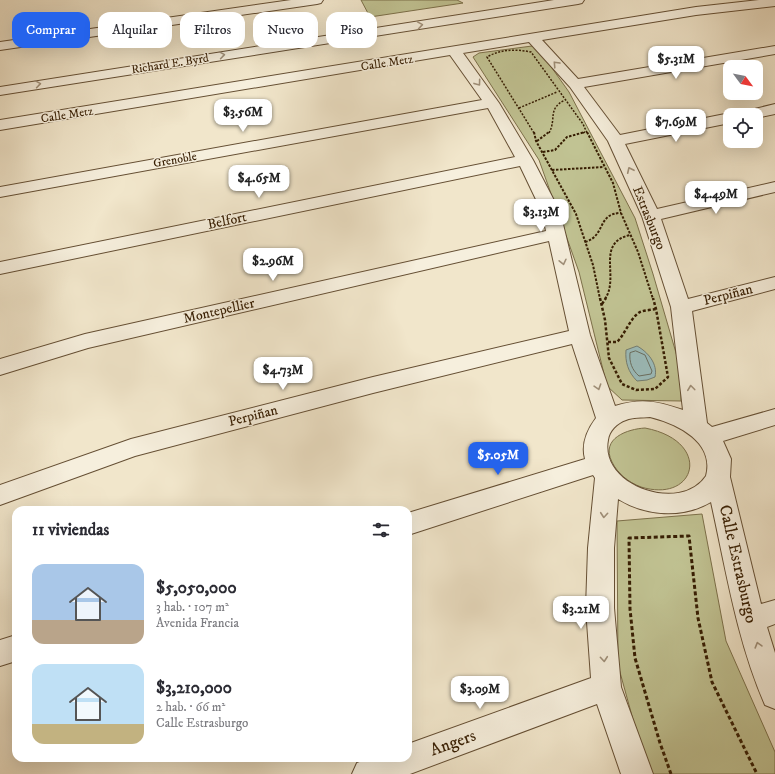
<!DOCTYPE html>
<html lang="es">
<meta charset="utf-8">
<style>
body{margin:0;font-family:"IM FELL DW Pica",serif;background:#f2f2f3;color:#2b2b33;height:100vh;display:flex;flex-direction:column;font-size:15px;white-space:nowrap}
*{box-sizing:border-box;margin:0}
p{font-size:13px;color:#7c7c81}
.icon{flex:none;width:22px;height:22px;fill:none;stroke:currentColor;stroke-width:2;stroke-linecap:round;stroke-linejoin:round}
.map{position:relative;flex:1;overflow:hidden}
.panel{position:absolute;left:12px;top:506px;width:400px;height:256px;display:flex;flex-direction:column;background:#fff;border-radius:12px;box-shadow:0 4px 16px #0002}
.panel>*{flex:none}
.top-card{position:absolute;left:12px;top:12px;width:400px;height:36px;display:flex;gap:8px}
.needle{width:26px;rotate:122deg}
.tools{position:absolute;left:723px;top:60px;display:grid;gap:8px}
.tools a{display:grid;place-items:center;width:40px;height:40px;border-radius:8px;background:#fff;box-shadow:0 4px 16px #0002;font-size:20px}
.price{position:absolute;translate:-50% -34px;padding:0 9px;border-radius:8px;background:#fff;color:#222;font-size:13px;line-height:26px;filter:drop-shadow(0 1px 2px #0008)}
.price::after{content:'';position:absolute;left:50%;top:24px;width:12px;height:9px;margin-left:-6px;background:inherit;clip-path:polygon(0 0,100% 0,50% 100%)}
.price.selected{background:#2563eb;color:#fff}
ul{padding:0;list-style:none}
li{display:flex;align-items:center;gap:12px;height:100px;padding:0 20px}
li span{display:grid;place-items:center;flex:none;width:112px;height:80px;border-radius:12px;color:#555}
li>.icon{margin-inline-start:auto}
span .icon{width:48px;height:48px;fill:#fffc;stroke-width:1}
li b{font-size:17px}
h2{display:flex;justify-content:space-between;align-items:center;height:48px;padding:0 20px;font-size:17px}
.tag{padding:0 14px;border-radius:12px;background:#fff;box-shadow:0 4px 16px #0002;font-size:14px;line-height:36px}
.tag.selected{background:#2563eb;color:#fff}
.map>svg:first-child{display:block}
</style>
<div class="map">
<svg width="775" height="774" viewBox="0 0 775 774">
<rect width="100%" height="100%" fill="#f1e6cb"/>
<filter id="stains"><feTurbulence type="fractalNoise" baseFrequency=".005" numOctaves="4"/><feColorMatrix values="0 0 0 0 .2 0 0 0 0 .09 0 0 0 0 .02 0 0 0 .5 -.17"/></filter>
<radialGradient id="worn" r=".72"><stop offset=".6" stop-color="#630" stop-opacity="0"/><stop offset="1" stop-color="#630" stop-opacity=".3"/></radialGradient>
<!-- green -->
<path fill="#c1c393" stroke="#7c704a" d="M361 0H457L463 3 370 17Z
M532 46 542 54 569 92 635 218 653 274 681 370V401L622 400 607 386 579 272 539 160 473 57 479 53Z
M645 428C713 441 697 504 641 487 628 482 618 474 612 462 600 438 628 429 645 428Z
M702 514 726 641 775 752V774H648L618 665 617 521Z"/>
<!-- water -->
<path fill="#9cbebe" stroke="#737e73" d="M637 346C648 352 658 364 655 377L647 380 637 381C628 372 625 362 626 350Z"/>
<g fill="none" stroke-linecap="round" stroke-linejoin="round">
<!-- shore -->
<path stroke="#696e60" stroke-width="1" d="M636 351 645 355 652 371 651 374 639 376C632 370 629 362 630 353Z"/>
<!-- minor casing -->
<g stroke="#654f34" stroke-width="2">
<path id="minor" d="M291 0H323L321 3 317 4 0 50V42Z
M554 0H584L582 3 578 4 0 95V87Z
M759 0H775V6L696 15 542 40 578 79 775 46V54L584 87 620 135 730 113 736 115H730V123L625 144 657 209 775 182V192L661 219 688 299 775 277V289L692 311 707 423 712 427 775 409V425L723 441 731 459 730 477 761 604 775 600V624L767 627 775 653V709L765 705C737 641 726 570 711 502 682 519 646 516 618 499L614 548V608L621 687 653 774H621L597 704 410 774H352L357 763 369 758H408V744L591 678 586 608 588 548 595 478 593 475 408 535V513L585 459C581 444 587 430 596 418L572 344 373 393 135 456 0 505V485L131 439 373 377 569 331 549 241 88 348 0 375V359L85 334 546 231 542 212 520 166 0 274V262L515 157 488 108 0 197V187L482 100 450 55 0 130V120L696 7ZM529 42 570 87 608 141 642 216 671 307 683 410C656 401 642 398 615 406L590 335 560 212 533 160 499 103 463 53ZM650 417C678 424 715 442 706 476 681 514 599 486 608 440 609 431 617 423 626 420 633 417 642 418 650 417Z
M775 104V114L756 118V115H739L742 112Z
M16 635V661L0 666V640Z"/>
</g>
<!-- path-far3 -->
<path stroke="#361d02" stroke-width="1.5" stroke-dasharray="2 1.5" stroke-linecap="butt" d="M519 108 557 92
M534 133 487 57C501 49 516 49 531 52L583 124 587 133
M549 133C557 118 547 109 565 100
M583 133 585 132"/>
<!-- path-far2 -->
<path stroke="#361d02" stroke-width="2" stroke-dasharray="2.5 1.5" stroke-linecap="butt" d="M534 132 536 141 576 214 593 265 600 299
M587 132 613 183 621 213 638 252 653 299
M537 141 549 132
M543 152 555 150 567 137 585 132
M552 170 604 167
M585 242C606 236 597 213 621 213
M605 299C620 277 595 243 630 235"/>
<!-- path-far1 -->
<path stroke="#361d02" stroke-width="2.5" stroke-dasharray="3 2" stroke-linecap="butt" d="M600 298 605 320 609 358 622 384 636 390 655 389 668 377 656 309 653 298
M602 304 606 298
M608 342H617C626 333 630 318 640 312 645 310 651 310 656 309"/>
<!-- path -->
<path stroke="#361d02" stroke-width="3" stroke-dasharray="4 2.5" stroke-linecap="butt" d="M671 774 660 743 635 658 630 609 629 538 689 536 698 618 712 682 757 774"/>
<!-- minor -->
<use href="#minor" fill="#f6efdd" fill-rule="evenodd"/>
</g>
<!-- one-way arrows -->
<defs><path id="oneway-chevron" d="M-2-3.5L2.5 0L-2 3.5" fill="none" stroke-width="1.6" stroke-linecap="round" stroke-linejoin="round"/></defs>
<g stroke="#a0907a">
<use href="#oneway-chevron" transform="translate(420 25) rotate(-9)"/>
<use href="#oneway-chevron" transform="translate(222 55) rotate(-9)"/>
<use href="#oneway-chevron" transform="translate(556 64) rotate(-133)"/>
<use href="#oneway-chevron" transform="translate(478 83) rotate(54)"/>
<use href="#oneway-chevron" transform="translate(38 84) rotate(-9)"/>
<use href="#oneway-chevron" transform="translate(630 170) rotate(-115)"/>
<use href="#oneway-chevron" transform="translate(563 262) rotate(77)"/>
<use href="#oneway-chevron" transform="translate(598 387) rotate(72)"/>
<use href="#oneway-chevron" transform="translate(691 388) rotate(-97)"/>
<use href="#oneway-chevron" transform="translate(604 515) rotate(95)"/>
<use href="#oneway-chevron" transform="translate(758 645) rotate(-106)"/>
<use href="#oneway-chevron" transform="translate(604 659) rotate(85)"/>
</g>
<g text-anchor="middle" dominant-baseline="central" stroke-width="3" stroke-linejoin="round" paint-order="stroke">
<!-- far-street labels -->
<g font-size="12" fill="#361d02" stroke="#f6efdd">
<text transform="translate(387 63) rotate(-9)">Calle Metz</text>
<text transform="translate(170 64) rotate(-9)">Richard E. Byrd</text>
<text transform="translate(67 115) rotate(-9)">Calle Metz</text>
<text transform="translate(175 160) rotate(-10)">Grenoble</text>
</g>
<!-- street labels -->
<g font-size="14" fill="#361d02" stroke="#f6efdd">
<text transform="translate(649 218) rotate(68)">Estrasburgo</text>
<text transform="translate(227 221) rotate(-12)">Belfort</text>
<text transform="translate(728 295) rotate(-14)">Perpiñan</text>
<text transform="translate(219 311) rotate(-13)">Montepellier</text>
<text transform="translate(253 416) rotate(-14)">Perpiñan</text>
</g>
<!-- near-street labels -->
<g font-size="17" fill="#361d02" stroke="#f6efdd">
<text transform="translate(738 564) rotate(77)">Calle Estrasburgo</text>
<text transform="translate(453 743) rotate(-20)">Angers</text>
</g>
</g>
<rect width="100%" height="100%" filter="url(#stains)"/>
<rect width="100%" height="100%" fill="url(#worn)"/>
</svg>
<div class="tools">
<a><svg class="needle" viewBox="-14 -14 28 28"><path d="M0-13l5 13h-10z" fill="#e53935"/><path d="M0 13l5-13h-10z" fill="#7c7c81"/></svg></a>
<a><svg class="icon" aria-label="locate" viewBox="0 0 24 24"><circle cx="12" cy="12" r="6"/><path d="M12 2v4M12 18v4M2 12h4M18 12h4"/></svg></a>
</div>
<b class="price" style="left:676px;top:80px">$5.31M</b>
<b class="price" style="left:243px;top:133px">$3.56M</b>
<b class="price" style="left:676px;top:143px">$7.69M</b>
<b class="price" style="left:259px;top:199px">$4.65M</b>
<b class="price" style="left:716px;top:215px">$4.49M</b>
<b class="price" style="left:541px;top:233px">$3.13M</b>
<b class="price" style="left:273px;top:282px">$2.96M</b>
<b class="price" style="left:283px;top:391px">$4.73M</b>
<b class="price selected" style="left:498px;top:476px">$5.05M</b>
<b class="price" style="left:581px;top:630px">$3.21M</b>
<b class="price" style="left:480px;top:710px">$3.09M</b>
<div class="top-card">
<a class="tag selected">Comprar</a>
<a class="tag">Alquilar</a>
<a class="tag">Filtros</a>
<a class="tag">Nuevo</a>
<a class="tag">Piso</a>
</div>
<section class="panel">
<h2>11 viviendas<svg class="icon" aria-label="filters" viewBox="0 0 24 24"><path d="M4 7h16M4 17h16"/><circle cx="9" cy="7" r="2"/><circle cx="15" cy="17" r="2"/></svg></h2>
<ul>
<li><span style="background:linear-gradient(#a9c7e8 70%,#b9a48a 0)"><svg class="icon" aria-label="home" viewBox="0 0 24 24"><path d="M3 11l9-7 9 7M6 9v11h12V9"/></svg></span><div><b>$5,050,000</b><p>3 hab. · 107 m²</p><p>Avenida Francia</p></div></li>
<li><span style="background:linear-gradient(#bfe0f5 75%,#c2b280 0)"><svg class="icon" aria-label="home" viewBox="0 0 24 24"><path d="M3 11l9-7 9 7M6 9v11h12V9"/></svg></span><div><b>$3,210,000</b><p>2 hab. · 66 m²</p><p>Calle Estrasburgo</p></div></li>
</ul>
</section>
</div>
